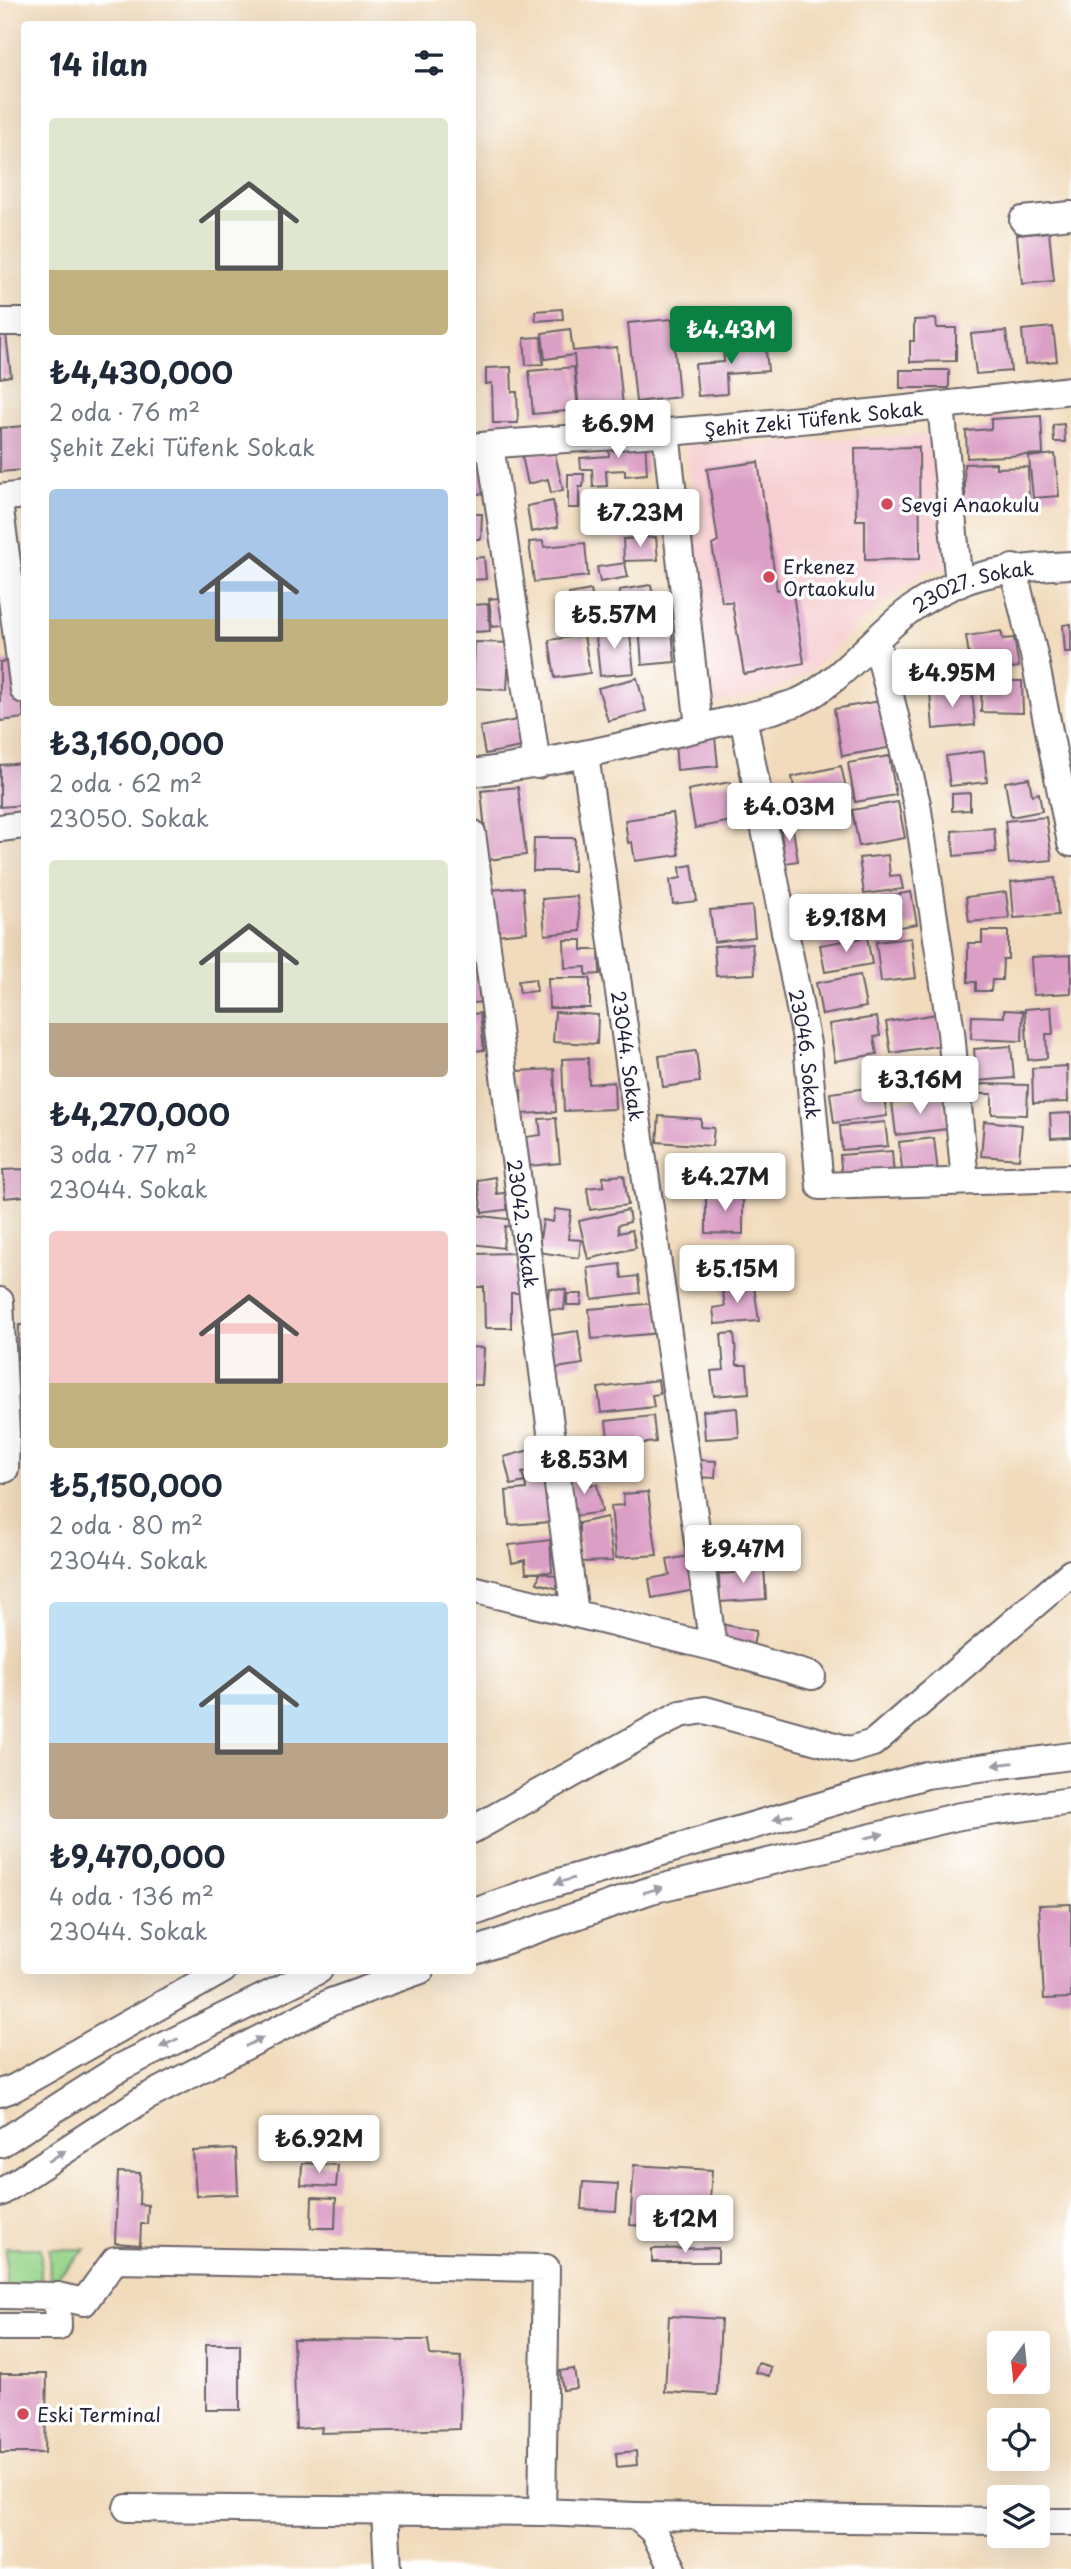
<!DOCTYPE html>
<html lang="tr">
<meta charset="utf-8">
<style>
body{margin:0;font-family:"Playpen Sans",sans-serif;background:#f2f2f3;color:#1f2937;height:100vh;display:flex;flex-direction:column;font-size:26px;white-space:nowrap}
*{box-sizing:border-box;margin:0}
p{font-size:23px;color:#747a83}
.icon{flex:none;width:38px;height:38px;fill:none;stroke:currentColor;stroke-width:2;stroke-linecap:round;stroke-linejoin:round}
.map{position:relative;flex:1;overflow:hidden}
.details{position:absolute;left:21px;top:21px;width:455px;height:1953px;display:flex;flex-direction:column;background:#fff;border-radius:7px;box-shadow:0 7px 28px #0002}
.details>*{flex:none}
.needle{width:46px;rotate:195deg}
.buttons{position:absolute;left:987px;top:2331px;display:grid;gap:14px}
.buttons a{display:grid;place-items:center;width:63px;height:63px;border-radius:7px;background:#fff;box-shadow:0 7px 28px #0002;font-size:35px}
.price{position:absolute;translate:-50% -60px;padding:0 16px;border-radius:7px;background:#fff;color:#222;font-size:23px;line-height:46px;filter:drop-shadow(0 2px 4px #0008)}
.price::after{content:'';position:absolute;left:50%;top:42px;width:21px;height:16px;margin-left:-10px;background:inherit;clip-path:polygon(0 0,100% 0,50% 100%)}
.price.on{background:#0b8043;color:#fff}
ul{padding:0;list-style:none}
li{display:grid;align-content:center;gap:14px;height:371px;padding:0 28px}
li span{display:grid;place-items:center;height:217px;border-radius:7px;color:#555}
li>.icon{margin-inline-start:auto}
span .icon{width:126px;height:126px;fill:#fffc;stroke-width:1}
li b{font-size:30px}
h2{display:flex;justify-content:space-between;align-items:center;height:84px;padding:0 28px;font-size:30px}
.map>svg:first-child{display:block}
</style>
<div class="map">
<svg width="1071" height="2569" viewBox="0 0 1071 2569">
<rect width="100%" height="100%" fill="#fff"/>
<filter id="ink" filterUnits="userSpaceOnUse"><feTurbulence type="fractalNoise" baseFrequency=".0143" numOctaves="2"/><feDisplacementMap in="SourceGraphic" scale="14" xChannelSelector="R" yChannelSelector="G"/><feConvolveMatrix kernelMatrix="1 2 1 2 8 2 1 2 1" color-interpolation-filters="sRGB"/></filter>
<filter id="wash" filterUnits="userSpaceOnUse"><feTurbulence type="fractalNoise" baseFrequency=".00686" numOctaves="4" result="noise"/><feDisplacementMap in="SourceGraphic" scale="28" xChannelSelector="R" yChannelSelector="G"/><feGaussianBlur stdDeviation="1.57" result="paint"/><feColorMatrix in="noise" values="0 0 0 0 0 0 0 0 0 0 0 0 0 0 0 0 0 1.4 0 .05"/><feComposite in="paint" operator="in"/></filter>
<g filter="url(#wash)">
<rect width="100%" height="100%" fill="#f1dbbc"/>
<!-- built -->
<path fill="#f7cfd2" d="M935 434 948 568 926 571 859 624 809 673 770 692 711 704 686 444 746 445Z"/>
<!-- green -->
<path fill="#97d489" stroke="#5c7b62" stroke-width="2" d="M6 2248H41V2286H6Z
M49 2249H86L50 2283Z"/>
<g id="blocks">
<!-- building -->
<path fill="#db9fc6" d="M1049 232 1054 281 1022 284 1017 235Z
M562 309 563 319 536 321 535 311Z
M672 319 679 397 636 402 628 323Z
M936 319 937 328H956V361L910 362V341H914V320Z
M5 326 11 376 0 378V327Z
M1053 327 1057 361 1025 364 1022 330Z
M570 329 573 351 617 347 623 406 579 410 574 355 545 359 542 333Z
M1006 331 1011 371 976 374 971 334Z
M541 337 543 364 526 365 524 338Z
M765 339 768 371 726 374 727 394 698 396 695 364 724 362 723 342Z
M511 367 512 392H517L518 423H493L492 383 486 384V368Z
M574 367 578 410 533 414 529 371Z
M900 370H949V388H900Z
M1041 416 1043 454 967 458 966 431 991 429V419Z
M1064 424 1065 442H1054L1053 425Z
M24 426V470L0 472V428Z
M645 438 647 474 625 476V470L606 471 607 486 593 487 592 469H581L580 458 609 456 608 439Z
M919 447 920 559 865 560V520H856L855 448Z
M554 449 563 490 551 493 548 479 528 484 522 456Z
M481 451 486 493 472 495V452Z
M1055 454 1059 496 1033 498 1029 457Z
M758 462 777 590 792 588 804 663 744 674 732 602H722L712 545 718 542 707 469Z
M996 463V468L1028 467 1029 500 995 501V510L966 511 964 464Z
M568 474H584L583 487H579V508H568Z
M650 491 653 527 616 531 612 494Z
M553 501 558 527 531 532 527 506Z
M472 514H482L481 539H472Z
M656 537 658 560 624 561 623 539Z
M543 541 544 547 585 543 588 576 534 582 529 542Z
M484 557 486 579 472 580V558Z
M625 563 628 577 600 582 597 567Z
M651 585 656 612 623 618 624 622 608 625 603 598 620 595 619 590Z
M591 590 595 614 574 619 569 594Z
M509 597 512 625 492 627 489 599Z
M488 604 490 631 475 632 472 630V605Z
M671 622 675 662 642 665 639 625Z
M1071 624V652H1065L1063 625Z
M629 625 634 673 600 676 595 628Z
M1001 631 1003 639 1014 638 1019 667 972 674 966 636Z
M584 635 590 673 555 678 549 640Z
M475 642 515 643 509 651 507 690 473 688Z
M18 660 24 718 0 721V662Z
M637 678 646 711 608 721 598 688Z
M982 681H1022L1023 713 981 712Z
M972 689 975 725 933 729 930 692Z
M880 701 888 748 842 756 834 709Z
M522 719 527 746 485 754 480 727Z
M715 737 718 766 677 770 675 741Z
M984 751 987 782 950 786 946 756Z
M889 756 896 795 855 802 848 763Z
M24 763V805L0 807V765Z
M841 766 850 805 800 816 792 777Z
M1029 778 1032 795 1039 793 1042 811 1011 817 1005 782Z
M730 782 737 820 695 828 688 790Z
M518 787 526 855 488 860 481 791Z
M970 793V810L952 811V794Z
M898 802 905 838 859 846 852 810Z
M673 813 679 855 635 861 632 842 628 843 625 820Z
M1046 817 1052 860 1009 864 1005 821Z
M792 823 798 861 785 863 780 824Z
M994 828 996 852 954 856 952 831Z
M534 838H575L574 871H533Z
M888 855 890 876 900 875 903 889 864 894 859 858Z
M692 865 697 901 673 904 670 880 681 878 680 867Z
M1055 878 1058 915 1014 918 1011 882Z
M523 887 527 932 496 935 491 890Z
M911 892 917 924 872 932 866 900Z
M1006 892 1009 918 969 922 966 897Z
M577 896 581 931 545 935 542 899Z
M752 906 755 937 714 942 710 910Z
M982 931H1008V959H1003L1002 980H992L991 991H976V982H968V943H982Z
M867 937 872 964 825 972 820 945Z
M911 938 916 978 881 982 876 942Z
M564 940H582V950H599L600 974 586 975V967L565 968Z
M752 944 755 974 716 976 714 946Z
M472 946H480L484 1002 472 1003Z
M1071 955V993L1033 995 1031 957Z
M860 975 866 1007 822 1015 816 983Z
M548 978H590V1008H549Z
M535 979 537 991 520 993 518 981Z
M1051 1007 1053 1034H1046L1047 1058 1028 1060 1025 1009Z
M1004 1010 1023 1011 1022 1041 971 1039 972 1016 1004 1017Z
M555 1012 598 1015 597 1044 553 1042Z
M480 1013 484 1050 472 1051V1014Z
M937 1014 942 1045 891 1053 886 1022Z
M877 1017 880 1036 874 1037 877 1054 835 1061 829 1024Z
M1011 1046 1014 1078 977 1081 974 1049Z
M696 1051 700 1082 663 1087 659 1056Z
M942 1057 947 1087 893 1095 888 1065Z
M588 1058 589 1084 614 1082 615 1109 564 1111 562 1059Z
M1067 1066 1068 1102 1033 1103 1032 1068Z
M554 1069 556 1112 522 1114 521 1090H518L517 1071Z
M981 1084 1028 1085 1027 1115 992 1114V1094H981Z
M882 1086 887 1116 834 1123 830 1093Z
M943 1096 947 1129 896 1135 892 1102Z
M1071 1113V1137L1051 1138 1050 1114Z
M659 1116 701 1119V1127L714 1128 712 1146 657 1142Z
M556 1118 560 1163 529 1166 526 1137 541 1135 539 1119Z
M984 1121 1022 1125 1019 1159 981 1156Z
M885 1122 888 1146 842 1150 840 1126Z
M934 1138 938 1173 903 1177 899 1142Z
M892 1151 894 1176 842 1180 840 1155Z
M24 1169V1196L5 1198 3 1170Z
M624 1175 628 1205 590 1210 587 1188 604 1186 603 1177Z
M495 1177 497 1194 510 1192 512 1209 482 1213 477 1180Z
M706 1193H743V1234L706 1233Z
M555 1209 571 1211 568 1239 581 1240 579 1258 538 1252 543 1220 553 1222Z
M628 1210 630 1222 618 1225 619 1233 632 1230 636 1248 588 1259 579 1221Z
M474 1215 515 1220V1227L505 1226 503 1248 472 1244Z
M514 1253 515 1266H521V1293H511V1328H485L484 1287H474L473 1254Z
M620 1264 622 1278 638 1276 640 1293 592 1299 588 1268Z
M742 1283 743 1287 754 1286 759 1321 715 1324 713 1308 725 1306 722 1286Z
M549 1288 566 1290 564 1310 547 1309Z
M567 1294H582L581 1305H567Z
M658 1303 661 1333 592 1339 589 1309Z
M19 1325H24V1359H18Z
M578 1331 583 1364 556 1368 551 1335Z
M734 1333 737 1365H747L749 1393 714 1396 711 1371 724 1370 721 1334Z
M472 1347 484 1348 482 1385H472Z
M658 1380 660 1394 652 1395 654 1407 601 1413 598 1388Z
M737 1408 739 1437 705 1439 703 1411Z
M653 1416 656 1442 609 1447 606 1421Z
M533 1449 538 1469 522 1473 525 1482 511 1485 504 1457Z
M699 1460 716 1461 715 1478 698 1477Z
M582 1473 585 1485 597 1484 602 1512 574 1516 568 1475Z
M546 1477 550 1522 509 1525 506 1491 526 1489 525 1479Z
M648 1492 657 1555 616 1558 611 1506 624 1505 623 1494Z
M607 1517 613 1561 580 1562 579 1523Z
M744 1528 757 1529V1540H743Z
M550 1540 552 1572 526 1573 525 1560 512 1563 509 1545Z
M688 1556 695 1590 652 1598 649 1579 670 1575 667 1560Z
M764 1567 766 1599 720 1602 719 1574 734 1573V1569Z
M540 1572 562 1578 559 1589 537 1583Z
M721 1624 756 1631 753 1646 718 1639Z
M1071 1904V1998L1044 1999 1039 1905Z
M236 2149 238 2194 196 2196 193 2151Z
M302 2163 338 2165 336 2187 301 2185Z
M634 2165 712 2170 708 2230 630 2225Z
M118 2172 140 2173 139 2204 148 2205 147 2224H141L140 2245 115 2243Z
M583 2182 618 2184 616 2211 581 2209Z
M312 2197 336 2198 335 2228H311Z
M718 2248V2262H652V2249Z
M669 2316 721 2319 717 2395 665 2392Z
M293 2339 428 2340 430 2355 461 2357 460 2429 321 2433 322 2427 296 2429Z
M206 2344H240V2410H206Z
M758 2363 771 2367 769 2376 755 2372Z
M574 2369 577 2388 563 2390 560 2371Z
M0 2374H47L45 2453H0Z
M636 2451 637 2465 617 2467 616 2453Z"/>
</g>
</g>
<g filter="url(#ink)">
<use href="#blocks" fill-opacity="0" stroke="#6a6368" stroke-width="2"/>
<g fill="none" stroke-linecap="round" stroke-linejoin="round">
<!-- minor casing -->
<g stroke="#6a6368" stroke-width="30">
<g id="minor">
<path d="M1023 220 1071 215"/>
<path d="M0 322H24"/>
<path d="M941 406 959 584"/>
<path d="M666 432 699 727"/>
<path d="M490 445 537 765"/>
<path id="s1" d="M472 447C538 439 603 438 669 432 803 421 937 406 1071 390"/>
<path d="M0 498 24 495"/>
<path d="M0 510 24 690"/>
<path d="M1013 568 1034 655 1071 843"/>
<path d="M876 640 917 804 951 1032 965 1181"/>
<path id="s2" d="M743 717 807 1044 820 1186 1071 1178"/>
<path id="s3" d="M585 755 713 1647"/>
<path id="s4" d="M472 773C574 760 673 734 773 710 781 707 790 705 798 702 840 683 873 637 910 610 963 572 1008 568 1071 565"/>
<path d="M0 828 24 825"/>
<path id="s5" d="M472 833 575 1614"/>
<path d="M0 1301 6 1434 5 1469"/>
<path d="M472 1589 713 1647 812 1676"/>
<path d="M472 1830 680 1714 705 1710 850 1750 873 1743 1071 1573"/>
<path d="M472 1913 549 1885 926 1775 1071 1756"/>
<path d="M472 1952 651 1890 960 1816 1071 1801"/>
<path d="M0 2093 14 2088 223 1970"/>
<path d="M0 2144 121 2067 319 1970"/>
<path d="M0 2193 145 2098 331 2002 421 1970"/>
<path d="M0 2295 57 2296 58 2327H0"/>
<path d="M57 2296 84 2302 115 2260 546 2268 542 2512"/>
<path d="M127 2508 542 2512 636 2516 653 2531 673 2569"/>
<path d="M385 2511 388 2569"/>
<path d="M636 2516 999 2521"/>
<path d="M1038 2522H1071"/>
</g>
</g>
<!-- minor -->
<use href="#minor" stroke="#fff" stroke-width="26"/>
</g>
<!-- one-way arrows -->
<defs><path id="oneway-solid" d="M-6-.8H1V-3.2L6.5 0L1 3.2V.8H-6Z" transform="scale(1.75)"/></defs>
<g fill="#9c9ca7">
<use href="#oneway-solid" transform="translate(1003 1764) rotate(173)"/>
<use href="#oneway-solid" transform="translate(783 1817) rotate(164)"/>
<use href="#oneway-solid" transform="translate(874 1836) rotate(-13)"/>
<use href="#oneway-solid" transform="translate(564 1881) rotate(164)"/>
<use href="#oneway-solid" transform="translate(653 1890) rotate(-16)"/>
<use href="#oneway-solid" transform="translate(254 2042) rotate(-27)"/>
<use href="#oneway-solid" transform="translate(169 2043) rotate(154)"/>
<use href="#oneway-solid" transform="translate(57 2156) rotate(-33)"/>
</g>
</g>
<!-- markers -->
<g fill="#d1495b" stroke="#fff" stroke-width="2.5">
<circle cx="887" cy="504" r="7"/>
<circle cx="769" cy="577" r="7"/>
<circle cx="23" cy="2414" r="7"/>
</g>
<g text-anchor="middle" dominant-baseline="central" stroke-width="7" stroke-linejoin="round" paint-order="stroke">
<!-- street labels -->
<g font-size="19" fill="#22223b" stroke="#fff">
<text stroke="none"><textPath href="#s1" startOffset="343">Şehit Zeki Tüfenk Sokak</textPath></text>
<text stroke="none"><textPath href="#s4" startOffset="548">23027. Sokak</textPath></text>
<text stroke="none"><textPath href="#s2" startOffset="343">23046. Sokak</textPath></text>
<text stroke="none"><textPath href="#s3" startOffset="304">23044. Sokak</textPath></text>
<text stroke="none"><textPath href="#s5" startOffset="394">23042. Sokak</textPath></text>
</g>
<!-- poi labels -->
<g font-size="19" fill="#22223b" stroke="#fff" text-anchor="start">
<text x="901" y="504">Sevgi Anaokulu</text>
<text x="783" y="566">Erkenez<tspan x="783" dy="22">Ortaokulu</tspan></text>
<text x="37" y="2414">Eski Terminal</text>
</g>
</g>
</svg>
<div class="buttons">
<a><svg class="needle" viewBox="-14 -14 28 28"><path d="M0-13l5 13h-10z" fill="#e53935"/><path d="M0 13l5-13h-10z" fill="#747a83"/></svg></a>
<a><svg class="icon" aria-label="locate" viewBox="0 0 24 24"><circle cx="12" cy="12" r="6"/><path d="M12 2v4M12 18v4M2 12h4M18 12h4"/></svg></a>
<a><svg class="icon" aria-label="layers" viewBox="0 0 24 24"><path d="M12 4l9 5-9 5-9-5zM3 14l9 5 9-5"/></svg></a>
</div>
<b class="price on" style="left:731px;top:366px">₺4.43M</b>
<b class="price" style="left:618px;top:460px">₺6.9M</b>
<b class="price" style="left:640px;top:549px">₺7.23M</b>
<b class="price" style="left:614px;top:651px">₺5.57M</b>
<b class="price" style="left:952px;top:709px">₺4.95M</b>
<b class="price" style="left:789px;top:843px">₺4.03M</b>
<b class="price" style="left:846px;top:954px">₺9.18M</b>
<b class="price" style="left:920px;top:1116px">₺3.16M</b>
<b class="price" style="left:725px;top:1213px">₺4.27M</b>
<b class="price" style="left:737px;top:1305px">₺5.15M</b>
<b class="price" style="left:584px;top:1496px">₺8.53M</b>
<b class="price" style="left:743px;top:1585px">₺9.47M</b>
<b class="price" style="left:319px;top:2175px">₺6.92M</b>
<b class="price" style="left:685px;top:2255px">₺12M</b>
<section class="details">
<h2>14 ilan<svg class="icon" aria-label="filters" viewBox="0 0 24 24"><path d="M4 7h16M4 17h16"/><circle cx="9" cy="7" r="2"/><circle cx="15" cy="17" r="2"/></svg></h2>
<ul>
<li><span style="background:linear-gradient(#dfe7d0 70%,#c2b280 0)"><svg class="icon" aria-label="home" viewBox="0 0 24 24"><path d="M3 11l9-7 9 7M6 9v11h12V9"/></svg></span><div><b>₺4,430,000</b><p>2 oda · 76 m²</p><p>Şehit Zeki Tüfenk Sokak</p></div></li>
<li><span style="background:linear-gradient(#a9c7e8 60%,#c2b280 0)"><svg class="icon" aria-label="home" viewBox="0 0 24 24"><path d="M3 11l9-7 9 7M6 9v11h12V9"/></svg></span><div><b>₺3,160,000</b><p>2 oda · 62 m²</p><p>23050. Sokak</p></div></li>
<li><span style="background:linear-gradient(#dfe7d0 75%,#b9a48a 0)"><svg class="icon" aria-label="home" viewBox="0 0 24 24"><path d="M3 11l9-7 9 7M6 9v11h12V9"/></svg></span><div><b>₺4,270,000</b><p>3 oda · 77 m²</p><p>23044. Sokak</p></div></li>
<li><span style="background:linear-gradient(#f6c9c9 70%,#c2b280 0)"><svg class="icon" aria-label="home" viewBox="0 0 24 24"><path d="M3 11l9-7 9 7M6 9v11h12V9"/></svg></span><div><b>₺5,150,000</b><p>2 oda · 80 m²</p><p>23044. Sokak</p></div></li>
<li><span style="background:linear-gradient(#bfe0f5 65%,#b9a48a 0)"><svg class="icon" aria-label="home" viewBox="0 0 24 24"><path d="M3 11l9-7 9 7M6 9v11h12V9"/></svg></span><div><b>₺9,470,000</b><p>4 oda · 136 m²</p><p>23044. Sokak</p></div></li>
</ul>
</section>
</div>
